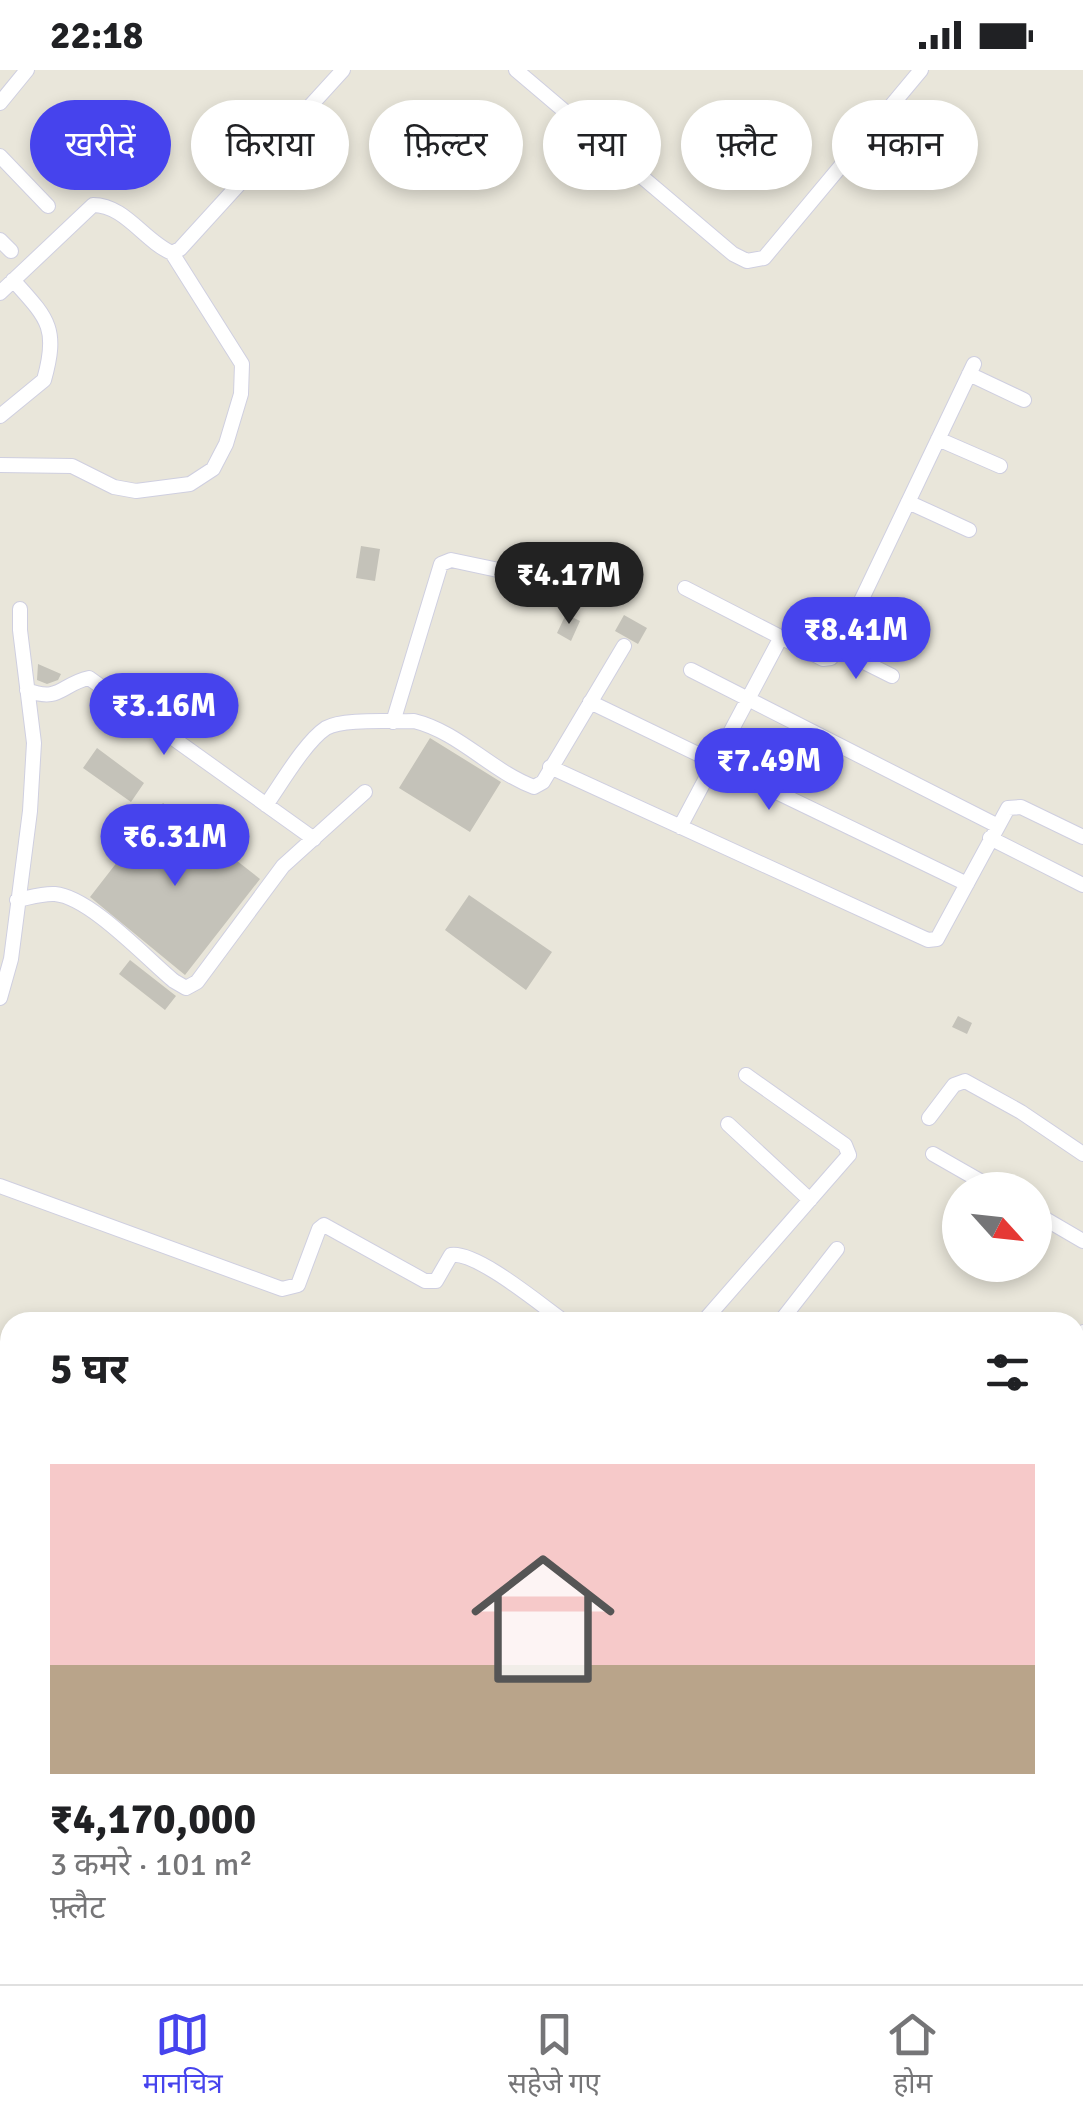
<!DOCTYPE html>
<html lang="hi">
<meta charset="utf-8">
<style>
body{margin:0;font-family:Signika,"Noto Sans Devanagari",sans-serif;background:#f2f2f2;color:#202124;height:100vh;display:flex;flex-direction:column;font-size:38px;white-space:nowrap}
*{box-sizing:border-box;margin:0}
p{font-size:32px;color:#757577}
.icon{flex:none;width:55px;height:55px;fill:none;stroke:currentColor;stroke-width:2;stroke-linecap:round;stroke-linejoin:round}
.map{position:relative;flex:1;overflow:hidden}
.panel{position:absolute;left:0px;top:1242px;width:1085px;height:672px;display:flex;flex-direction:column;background:#fff;border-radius:30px 30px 0 0;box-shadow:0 5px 15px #0003}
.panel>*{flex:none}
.banner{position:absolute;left:30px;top:30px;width:1025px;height:90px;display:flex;gap:20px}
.needle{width:65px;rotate:117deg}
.tools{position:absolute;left:942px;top:1102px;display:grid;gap:20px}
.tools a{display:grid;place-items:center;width:110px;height:110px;border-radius:50%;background:#fff;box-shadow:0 5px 15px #0003;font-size:50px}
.price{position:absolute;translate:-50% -85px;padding:0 22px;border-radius:35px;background:#4643ed;color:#fff;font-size:32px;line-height:65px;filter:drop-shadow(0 2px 5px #0008)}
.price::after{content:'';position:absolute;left:50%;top:60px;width:30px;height:22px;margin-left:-15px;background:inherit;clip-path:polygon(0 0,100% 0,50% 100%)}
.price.active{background:#222;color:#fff}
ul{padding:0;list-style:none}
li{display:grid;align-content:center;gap:20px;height:530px;padding:0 50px}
li span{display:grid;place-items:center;height:310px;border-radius:0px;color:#555}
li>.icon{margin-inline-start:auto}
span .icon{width:180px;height:180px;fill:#fffc;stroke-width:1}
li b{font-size:42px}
h2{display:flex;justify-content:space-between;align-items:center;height:120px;padding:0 50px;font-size:42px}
.chip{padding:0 35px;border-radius:45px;background:#fff;box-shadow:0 5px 15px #0003;font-size:35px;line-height:90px}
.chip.active{background:#4643ed;color:#fff}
.status{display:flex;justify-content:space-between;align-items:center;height:70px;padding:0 50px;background:#fff;direction:ltr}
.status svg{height:28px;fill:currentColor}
.menu{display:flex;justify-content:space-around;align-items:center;height:140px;border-top:2px solid #e0e0e0;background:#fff;font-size:28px;color:#757577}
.menu a{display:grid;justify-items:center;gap:5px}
.menu .active{color:#4643ed}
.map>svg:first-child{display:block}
</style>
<div class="status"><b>22:18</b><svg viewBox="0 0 49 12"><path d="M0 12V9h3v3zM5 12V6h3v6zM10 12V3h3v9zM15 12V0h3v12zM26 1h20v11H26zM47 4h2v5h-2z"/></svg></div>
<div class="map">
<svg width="1083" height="1914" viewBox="0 0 1083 1914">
<rect width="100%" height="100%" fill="#e9e6da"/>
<!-- building -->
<path fill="#c4c2b9" d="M361 476 380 479 375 511 356 508Z
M597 491 619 513 601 531 579 509Z
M566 544 580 551 571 571 557 563Z
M624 545 647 558 638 574 615 561Z
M38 594 61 604 58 610 47 614 37 610Z
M430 668 501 712 470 762 399 718Z
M97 678 144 713 131 732 83 698Z
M163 733 260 809 185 905 90 827Z
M469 825 552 882 526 920 445 860Z
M130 890 176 926 165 940 119 904Z
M958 946 972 953 967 964 952 957Z"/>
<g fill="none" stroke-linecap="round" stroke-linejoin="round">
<!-- street casing -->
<g stroke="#cfcfe0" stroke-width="16">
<path id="street" d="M516 0 733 184 747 191 764 188 921 0
M0 33 27 0
M0 86 48 136
M0 170 11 181
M0 223 93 135C125 135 144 171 172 183L180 179 343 0
M969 304 1024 330
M0 346 44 310C59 257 47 248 13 210
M938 369 1000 396
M0 395 72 396 114 417 136 421 190 414 213 399 226 374 241 324 242 294 172 183
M908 432 969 460
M685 518 823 589 831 588 838 579 974 294
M838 579 892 606
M691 600 996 755
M27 620C60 633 61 614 89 608L314 769
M590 632 967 814
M393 652 441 494 451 490 517 504
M550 697 928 870 937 869 1008 738 1021 737 1083 767
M266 735C281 714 305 672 326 658 343 648 393 652 414 651 459 662 491 701 534 717L543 712 624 576
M680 757 781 567
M990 768 1083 815
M17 830C28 828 43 823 55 824 90 827 146 888 174 911L186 918 197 912 283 796 365 722
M0 928 11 889 30 741 34 673 20 560V539
M929 1048 954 1015 965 1011 1021 1042 1083 1084
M728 1054 810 1130
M933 1084 996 1120
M0 1116 282 1219 298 1215 319 1159 324 1155 425 1211H436L451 1185C477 1181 542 1236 565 1252
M1035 1143 1083 1171
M703 1252 849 1085 845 1075 746 1005
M780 1252 837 1179
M1075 1274 1083 1262
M0 1365 10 1366
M0 1579 10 1578
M1075 1597 1083 1585
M1075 1658 1083 1663
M0 1834 10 1850
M1075 1872 1083 1867
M43 1905 49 1914
M458 1905 465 1914
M1011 1910 1020 1905"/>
</g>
<!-- street -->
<use href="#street" stroke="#fff" stroke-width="14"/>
</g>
</svg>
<div class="tools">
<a><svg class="needle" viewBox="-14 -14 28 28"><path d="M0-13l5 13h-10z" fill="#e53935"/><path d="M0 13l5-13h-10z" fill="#757577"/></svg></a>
</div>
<b class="price active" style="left:569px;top:557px">₹4.17M</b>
<b class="price" style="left:856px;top:612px">₹8.41M</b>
<b class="price" style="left:164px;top:688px">₹3.16M</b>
<b class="price" style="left:769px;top:743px">₹7.49M</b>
<b class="price" style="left:175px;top:819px">₹6.31M</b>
<div class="banner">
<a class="chip active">खरीदें</a>
<a class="chip">किराया</a>
<a class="chip">फ़िल्टर</a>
<a class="chip">नया</a>
<a class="chip">फ़्लैट</a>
<a class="chip">मकान</a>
</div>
<section class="panel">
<h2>5 घर<svg class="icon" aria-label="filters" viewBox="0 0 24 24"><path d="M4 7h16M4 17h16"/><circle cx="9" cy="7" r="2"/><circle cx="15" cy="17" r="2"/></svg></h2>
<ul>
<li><span style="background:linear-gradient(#f6c9c9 65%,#b9a48a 0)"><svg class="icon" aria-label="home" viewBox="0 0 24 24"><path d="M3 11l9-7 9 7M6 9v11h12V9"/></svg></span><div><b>₹4,170,000</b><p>3 कमरे · 101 m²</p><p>फ़्लैट</p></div></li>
</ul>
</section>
</div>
<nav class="menu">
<a class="active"><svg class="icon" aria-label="map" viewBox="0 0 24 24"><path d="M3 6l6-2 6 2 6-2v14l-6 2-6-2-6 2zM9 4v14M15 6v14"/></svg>मानचित्र</a>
<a><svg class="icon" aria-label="saved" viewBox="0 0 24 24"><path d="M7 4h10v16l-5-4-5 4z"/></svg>सहेजे गए</a>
<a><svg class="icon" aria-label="home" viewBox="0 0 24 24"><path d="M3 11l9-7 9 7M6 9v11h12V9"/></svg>होम</a>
</nav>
